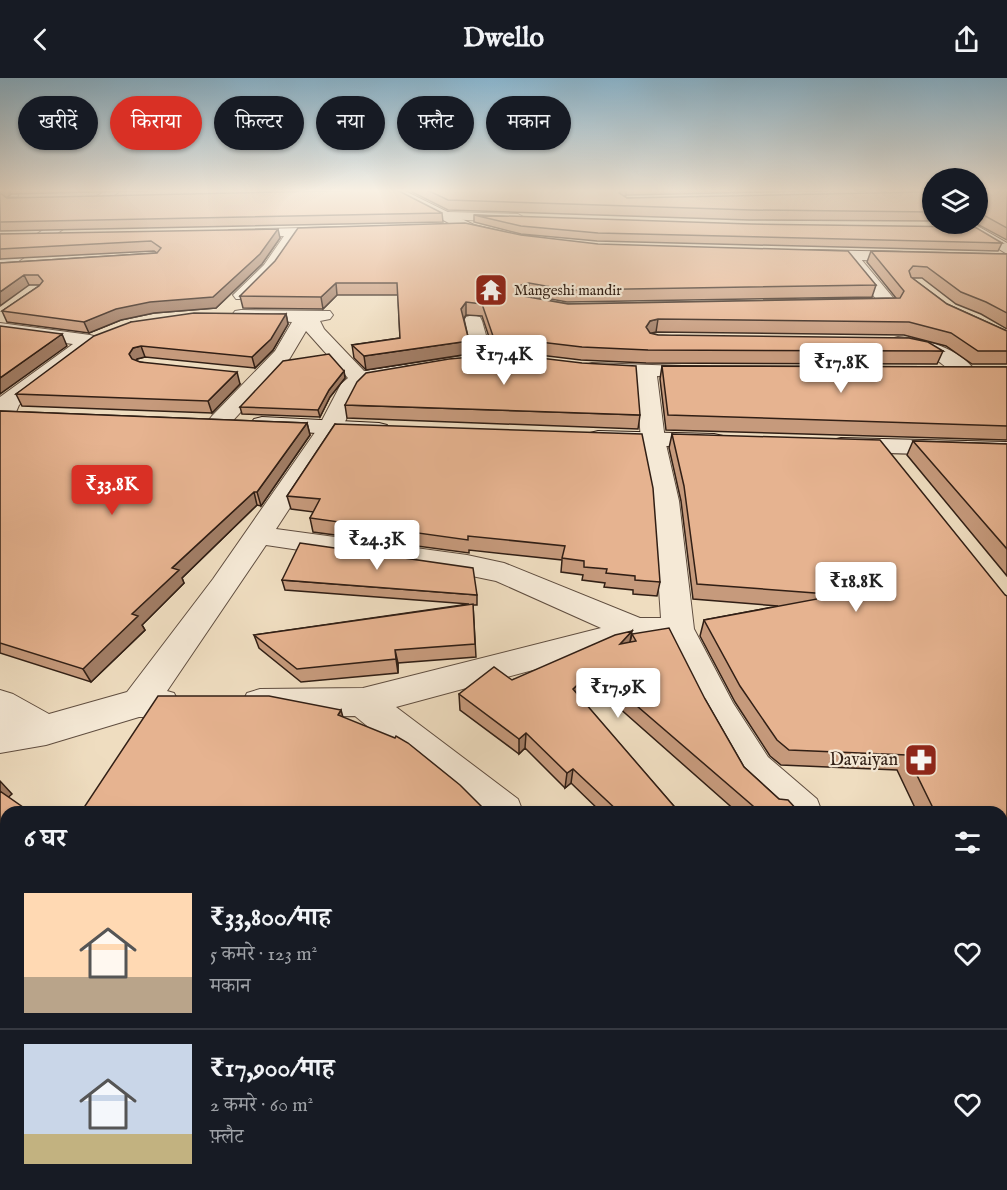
<!DOCTYPE html>
<html lang="hi">
<meta charset="utf-8">
<style>
body{margin:0;font-family:"IM FELL English","Noto Serif Devanagari",serif;background:#20242c;color:#f1f3f6;height:100vh;display:flex;flex-direction:column;font-size:22px;white-space:nowrap}
*{box-sizing:border-box;margin:0}
p{font-size:20px;color:#9ea1a6}
.icon{flex:none;width:33px;height:33px;fill:none;stroke:currentColor;stroke-width:2;stroke-linecap:round;stroke-linejoin:round}
.map{position:relative;flex:1;overflow:hidden}
.details{position:absolute;left:0px;top:728px;width:1008px;height:386px;display:flex;flex-direction:column;background:#171b24;border-radius:18px 18px 0 0;box-shadow:0 2px 4px #0004}
.details>*{flex:none}
.top-card{position:absolute;left:18px;top:18px;width:600px;height:54px;display:flex;gap:12px}
.buttons{position:absolute;left:922px;top:90px;display:grid;gap:12px}
.buttons a{display:grid;place-items:center;width:66px;height:66px;border-radius:50%;background:#171b24;box-shadow:0 2px 4px #0004;font-size:30px}
.price{position:absolute;translate:-50% -51px;padding:0 14px;border-radius:6px;background:#fff;color:#222;font-size:20px;line-height:39px;filter:drop-shadow(0 2px 3px #0008)}
.price::after{content:'';position:absolute;left:50%;top:36px;width:18px;height:14px;margin-left:-9px;background:inherit;clip-path:polygon(0 0,100% 0,50% 100%)}
.price.on{background:#d93025;color:#fff}
ul{padding:0;list-style:none}
li{display:flex;align-items:center;gap:18px;height:150px;padding:0 24px}
li+li{border-top:2px solid #363941}
li span{display:grid;place-items:center;flex:none;width:168px;height:120px;border-radius:0px;color:#555}
li>.icon{margin-inline-start:auto}
span .icon{width:72px;height:72px;fill:#fffc;stroke-width:1}
li b{font-size:26px}
h2{display:flex;justify-content:space-between;align-items:center;height:72px;padding:0 24px;font-size:26px}
.pill{padding:0 21px;border-radius:27px;background:#171b24;box-shadow:0 2px 4px #0004;font-size:21px;line-height:54px}
.pill.on{background:#d93025;color:#fff}
header{display:flex;justify-content:space-between;align-items:center;height:78px;padding:0 24px;background:#171b24;font-size:27px;font-weight:700}
.map>svg:first-child{display:block}
</style>
<header><svg class="icon" aria-label="back" viewBox="0 0 24 24"><path d="M15 5l-7 7 7 7"/></svg>Dwello<svg class="icon" aria-label="share" viewBox="0 0 24 24"><path d="M12 15V3M7 8l5-5 5 5M5 13v7h14v-7"/></svg></header>
<div class="map">
<svg width="1007" height="1112" viewBox="0 0 1007 1112">
<rect width="100%" height="100%" fill="#efddc0"/>
<filter id="stains"><feTurbulence type="fractalNoise" baseFrequency=".00333" numOctaves="4"/><feColorMatrix values="0 0 0 0 .2 0 0 0 0 .09 0 0 0 0 .02 0 0 0 .5 -.17"/></filter>
<radialGradient id="worn" r=".72"><stop offset=".6" stop-color="#630" stop-opacity="0"/><stop offset="1" stop-color="#630" stop-opacity=".3"/></radialGradient>
<g fill="none" stroke-linecap="round" stroke-linejoin="round">
<!-- lane casing -->
<g stroke="#604e40" stroke-width="2">
<path id="lane" d="M857 112H875L902 118 899 120Z"/>
</g>
<!-- street casing -->
<g stroke="#604e40" stroke-width="2">
<path id="street" d="M7 112H19L17 122 0 134V124L5 120Z
M107 112H122L73 144 6 192 0 194V182L63 138Z
M448 134 518 136 525 140 518 144 443 141 441 138 443 135Z
M341 149 348 153 346 156 299 158 276 193 248 221H236L233 217 264 187 284 158 234 159 227 155 229 152Z
M851 173 856 175 895 222 898 226 895 230 851 233 845 232 842 228 845 224 876 221 843 178Z
M241 232 330 233 333 237 330 241 320 243 324 251 364 293 404 287 411 289 414 293 411 297 376 304 361 310 342 350 276 451 467 477 504 485 640 540H661L653 423 641 362 636 298 585 295 582 291 585 287 592 285 712 289 715 293 712 297 705 299 657 298 665 362 679 423 694 551 733 625 768 679 817 721 822 734H773L740 703 702 635 667 563 637 564 396 629 518 721 523 734H472L355 638 260 639 247 635 242 625 247 615 260 611 363 610 601 550 496 503 467 497 266 467 167 613 174 615 179 625 174 635 161 639H139L46 667 0 675V612L13 616 49 636 127 614 213 501 318 350 341 306 348 300 306 253 290 280 228 348 220 350 212 348 208 343 212 338 275 273 292 244 235 241 232 237 235 233Z
M473 237 480 239 482 243 493 282 490 286H476L473 282 464 243 466 239Z
M0 245 90 257 97 259 100 263 19 327 13 341 0 342V319L73 266 0 257Z
M898 259C925 261 960 270 976 294L973 298C956 303 944 284 928 277 916 271 904 272 891 269L888 265 891 261Z
M1002 1051 1007 1053V1112H988L985 1107H1002Z
M878 1107H939L941 1112H880Z"/>
</g>
<!-- secondary casing -->
<g stroke="#311f15" stroke-width="2">
<path id="secondary" d="M386 112H403L474 147 508 155 510 158 503 162 464 153Z
M906 112H921L933 119V129Z
M958 146H974L1007 165V176Z
M809 172 913 174 921 179 913 184 804 180 801 177 804 174Z
M262 339 379 345 387 347 391 352 387 357 379 359 254 351 250 346 254 341Z
M598 353 714 356 723 358 726 363 723 368 714 370 590 365 586 360 590 355Z
M841 360 1007 364V378L841 374 832 372 829 367 832 362Z"/>
</g>
<!-- lane -->
<use href="#lane" fill="#f5e9d6" fill-rule="evenodd"/>
<!-- street -->
<use href="#street" fill="#f5e9d6" fill-rule="evenodd"/>
<!-- secondary -->
<use href="#secondary" fill="#f5e9d6" fill-rule="evenodd"/>
</g>
<!-- wall -->
<path fill="#c69a7c" stroke="#311f15" stroke-width="1.5" d="M0 112H174L11 116 7 119 442 135 443 144 0 153Z
M412 112H855L626 117 624 118 627 120H933V143L749 142 448 132 412 114Z
M926 112H933V116Z
M978 112H1007V162L977 146H978Z
M474 137 1002 165 998 173 597 163 521 156 474 144Z
M0 156 280 160 262 186 216 230 154 235 121 242 89 255 7 244 2 233 40 207H29L0 185 157 175 154 173 0 181Z
M521 157 876 207 872 219 567 224 529 217 523 218 568 226 896 220 867 184 871 173 1007 176V251L981 236 956 226 922 200H912L947 226 1007 253V286H972L946 268 904 257 656 254 650 255 658 257 943 273 937 286 646 285 581 282 505 273 494 274 482 238 466 237 464 241 469 263V276L366 292 354 280 352 267 400 260 398 217H337L323 231 243 230 240 218Z
M286 236 288 246 273 272 255 290 145 279 137 281 136 283 240 306 212 335 22 328 16 316 131 244Z
M662 288 1007 289V362L666 352 660 301Z
M344 293 345 300 330 319 320 339 242 336 240 329Z
M345 327 640 337 638 351 347 340Z
M0 333 307 345 310 357 261 428 257 427 182 500 184 505 142 547 145 552 91 604 0 575Z
M335 346 660 504 657 518 633 516V512L604 509 605 505 582 502 583 497 561 494 562 482 469 472V475L313 454 310 440 314 434 291 431 287 418Z
M672 356 1007 518V973H1002V734H917L897 692 781 687 770 678 735 624 700 558 704 542 778 528 693 521 681 423 669 370Z
M913 363 1007 366V498L907 377Z
M282 502 477 517V527H473L476 579 398 585V595L301 604 259 570 254 557 469 526 285 512Z
M632 556 705 621 744 689 779 721 799 734H737L592 606 579 619 679 734H601L571 705 565 710 525 670 519 676 460 632 459 616 512 602 630 564Z"/>
<!-- shaded-wall -->
<path fill="#a17d65" stroke="#311f15" stroke-width="1.5" d="M2 112H9L11 116 3 123 0 116V114Z
M621 112H626V117L618 124 619 115Z
M278 151 280 160 262 186 216 230 154 235 121 242 89 255 84 244Z
M24 197 29 207 0 228V214Z
M336 205 337 217 323 231 321 219Z
M529 205V217L521 219 518 212 521 207Z
M466 224V237L462 243 461 231Z
M286 236 288 246 273 272 255 290 252 279Z
M658 241 656 254 648 256 646 249 650 243Z
M62 256 67 268 0 316V300Z
M469 263V276L366 292 364 278Z
M141 268 145 279 137 281 133 287 129 276 133 270Z
M344 293 345 300 330 319 320 339 318 332 329 312Z
M237 294 240 306 212 335 208 323Z
M307 345 310 357 261 428 257 414Z
M254 414 257 427 182 500 184 505 142 547 145 552 91 604 83 591 172 490Z
M632 553 629 569 620 566Z
M395 572 398 585V595L396 581Z
M594 591 592 606 571 626 573 611Z
M341 632 347 654 338 637Z
M526 655 525 670 519 676V661Z
M573 691 571 705 565 710 567 695Z
M0 703 12 716 3 724 0 721Z
M6 782V822L0 827V787Z
M362 1107H372L371 1112H361Z"/>
<!-- building -->
<path fill="#e6b390" stroke="#311f15" stroke-width="1.5" d="M365 112H397L442 135 0 144V115L7 120Z
M427 112H621L619 115 627 120 923 114 933 120V134L751 132 448 122Z
M978 112H1007V150L978 134Z
M474 137 751 146 975 149 1002 165 598 155 521 148Z
M465 145 521 157 598 166 848 173 876 207 568 212 529 205 521 207 518 212 523 218 568 226 900 220 904 213 871 173 1007 176V235L986 224 961 214 927 189 913 188 909 193 911 199 947 226 1007 253V273H978L951 255 909 244 658 241 650 243 646 249 650 255 658 257 909 260 928 264 943 273 648 272 582 269 505 260 494 261 482 226 466 224 461 231 469 263 364 278 352 267 400 260 397 205H336L321 219 240 218 275 183 298 150Z
M278 151 260 176 213 219 150 224 116 231 84 244 2 233 39 208 43 203 38 197H24L0 214V185L157 175 161 170 151 163 0 171V156Z
M194 235 286 236 271 261 252 279 141 268 133 270 129 276 132 281 140 284 237 294 208 323 16 316 94 258 131 244Z
M0 248 62 256 0 300Z
M329 276 344 293 329 312 318 332 240 329 283 283Z
M505 276 582 285 636 288 640 337 345 327 357 304 366 295 449 281Z
M662 288 1007 289V348L668 337Z
M0 333 307 345 257 414H254L172 490 179 492 132 536 138 538 83 591 0 565Z
M335 346 642 356 653 410 660 504 635 502V498L606 495 607 491 584 489V483L562 480 565 468 468 458V462L310 440 320 421 287 418Z
M672 356 880 362 1005 517 1007 518V962L1002 961V734H935L907 677 789 672 777 662 740 608 704 542 828 519V516L697 506 684 408Z
M913 363 1007 366V471Z
M300 465 473 490 477 517 282 502Z
M473 526 475 566 395 572 396 581 297 591 254 557Z
M669 550 705 621 744 689 779 721 788 722 799 734H760L594 591 573 611 679 734H619L573 691 567 695 526 655 519 661 459 616 494 589 512 602 615 557 632 553 620 566 636 563 632 556Z
M158 618H269L341 632 338 637 395 660 396 658 408 665 460 707 487 734H81Z
M0 713 30 734H6V782L0 787Z
M6 990V1107H362L361 1112H0V1000Z
M544 1107H836L842 1112H543Z"/>
<!-- sky -->
<linearGradient id="sky" x2="0" y2="1"><stop stop-color="#89b7d2"/><stop offset="0.42" stop-color="#f8f0e3"/><stop offset="1" stop-color="#f8f0e3" stop-opacity="0"/></linearGradient>
<rect width="1007" height="268" fill="url(#sky)"/>
<!-- icons -->
<defs>
<g id="temple-square" transform="scale(1.725)"><rect x="-9" y="-9" width="18" height="18" rx="4" fill="#8f2418" stroke="#f5e9d6"/><path d="M0-6L5-2H3V0L6.5 2.5H4V6H1.5V3h-3V6H-4V2.5H-6.5L-3 0V-2H-5Z" fill="#fff"/></g>
<g id="pharmacy-square" transform="scale(1.725)"><rect x="-9" y="-9" width="18" height="18" rx="4" fill="#8f2418" stroke="#f5e9d6"/><path d="M-2-6h4v4h4v4h-4v4h-4v-4h-4v-4h4Z" fill="#fff"/></g>
</defs>
<g fill-rule="evenodd">
<use href="#temple-square" x="491" y="212"/>
<use href="#pharmacy-square" x="921" y="682"/>
</g>
<g text-anchor="middle" dominant-baseline="central" stroke-width="4.5" stroke-linejoin="round" paint-order="stroke">
<!-- far-poi labels -->
<g font-size="15" fill="#311f15" stroke="#f5e9d6" text-anchor="start">
<text x="514" y="212">Mangeshi mandir</text>
</g>
<!-- poi labels -->
<g font-size="18" fill="#311f15" stroke="#f5e9d6" text-anchor="end">
<text x="898" y="682">Davaiyan</text>
</g>
</g>
<rect width="100%" height="100%" filter="url(#stains)"/>
<rect width="100%" height="100%" fill="url(#worn)"/>
</svg>
<div class="buttons">
<a><svg class="icon" aria-label="layers" viewBox="0 0 24 24"><path d="M12 4l9 5-9 5-9-5zM3 14l9 5 9-5"/></svg></a>
</div>
<b class="price" style="left:504px;top:308px">₹17.4K</b>
<b class="price" style="left:841px;top:316px">₹17.8K</b>
<b class="price on" style="left:112px;top:438px">₹33.8K</b>
<b class="price" style="left:377px;top:493px">₹24.3K</b>
<b class="price" style="left:856px;top:535px">₹18.8K</b>
<b class="price" style="left:618px;top:641px">₹17.9K</b>
<div class="top-card">
<a class="pill">खरीदें</a>
<a class="pill on">किराया</a>
<a class="pill">फ़िल्टर</a>
<a class="pill">नया</a>
<a class="pill">फ़्लैट</a>
<a class="pill">मकान</a>
</div>
<section class="details">
<h2>6 घर<svg class="icon" aria-label="filters" viewBox="0 0 24 24"><path d="M4 7h16M4 17h16"/><circle cx="9" cy="7" r="2"/><circle cx="15" cy="17" r="2"/></svg></h2>
<ul>
<li><span style="background:linear-gradient(#ffd9b3 70%,#b9a48a 0)"><svg class="icon" aria-label="home" viewBox="0 0 24 24"><path d="M3 11l9-7 9 7M6 9v11h12V9"/></svg></span><div><b>₹33,800/माह</b><p>5 कमरे · 123 m²</p><p>मकान</p></div><svg class="icon" aria-label="heart" viewBox="0 0 24 24"><path d="M12 20l-8-8c-3-5 5-10 8-4 3-6 11-1 8 4z"/></svg></li>
<li><span style="background:linear-gradient(#c9d6e8 75%,#c2b280 0)"><svg class="icon" aria-label="home" viewBox="0 0 24 24"><path d="M3 11l9-7 9 7M6 9v11h12V9"/></svg></span><div><b>₹17,900/माह</b><p>2 कमरे · 60 m²</p><p>फ़्लैट</p></div><svg class="icon" aria-label="heart" viewBox="0 0 24 24"><path d="M12 20l-8-8c-3-5 5-10 8-4 3-6 11-1 8 4z"/></svg></li>
</ul>
</section>
</div>
